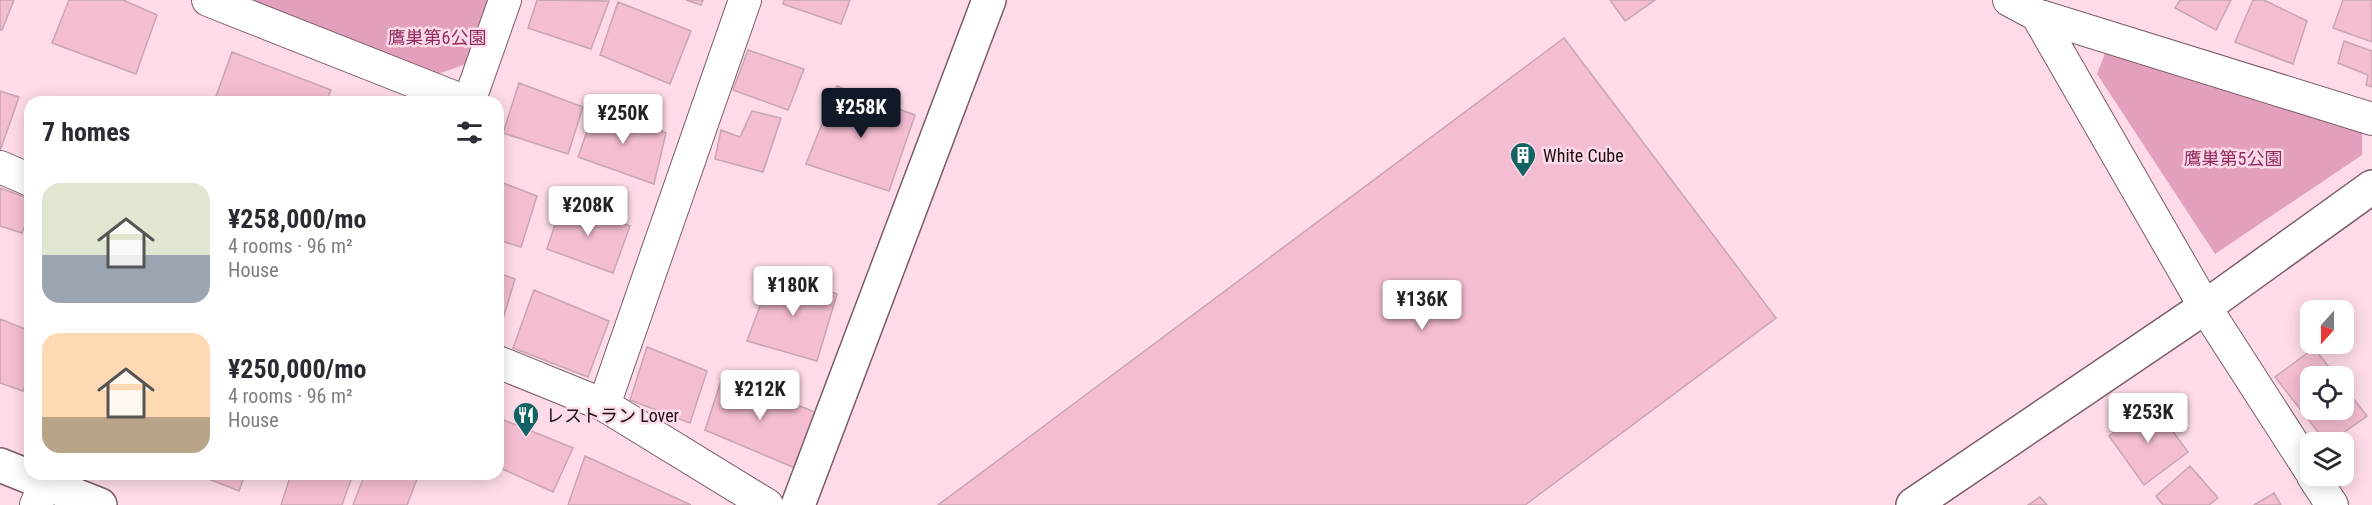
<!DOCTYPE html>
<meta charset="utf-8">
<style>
body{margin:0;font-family:"Roboto Condensed","Noto Sans JP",sans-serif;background:#f2f2f3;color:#2b2b33;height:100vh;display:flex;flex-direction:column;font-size:22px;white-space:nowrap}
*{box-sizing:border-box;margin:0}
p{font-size:20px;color:#7c7c81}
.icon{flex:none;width:33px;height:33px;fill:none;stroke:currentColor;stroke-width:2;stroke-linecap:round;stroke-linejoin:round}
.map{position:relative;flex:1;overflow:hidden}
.panel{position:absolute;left:24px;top:96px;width:480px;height:384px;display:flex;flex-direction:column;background:#fff;border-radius:18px;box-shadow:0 3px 15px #0003}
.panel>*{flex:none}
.needle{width:39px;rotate:201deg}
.fabs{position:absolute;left:2300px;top:300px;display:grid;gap:12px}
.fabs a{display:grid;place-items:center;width:54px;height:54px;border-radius:12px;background:#fff;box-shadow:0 3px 15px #0003;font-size:30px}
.price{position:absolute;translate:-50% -51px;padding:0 14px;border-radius:6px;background:#fff;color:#222;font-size:20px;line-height:39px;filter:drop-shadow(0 2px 3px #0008)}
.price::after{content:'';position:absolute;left:50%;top:36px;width:18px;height:14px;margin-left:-9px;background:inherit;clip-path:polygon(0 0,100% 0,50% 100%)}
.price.current{background:#111827;color:#fff}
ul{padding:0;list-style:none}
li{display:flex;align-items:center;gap:18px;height:150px;padding:0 18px}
li span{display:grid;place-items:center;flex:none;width:168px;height:120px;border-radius:18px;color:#555}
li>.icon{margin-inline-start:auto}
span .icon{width:72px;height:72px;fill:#fffc;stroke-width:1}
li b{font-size:26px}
h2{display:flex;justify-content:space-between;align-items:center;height:72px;padding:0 18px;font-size:26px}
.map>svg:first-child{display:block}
</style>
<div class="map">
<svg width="2372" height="505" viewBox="0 0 2372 505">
<rect width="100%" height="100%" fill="#ffdbe9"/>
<!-- green -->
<path fill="#e3a0bc" d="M248 0H488L469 63 435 75Z
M2107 48 2362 128V155L2215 254 2097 74Z"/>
<!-- building -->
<path fill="#f5bdd3" stroke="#c7a5b2" stroke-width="1.5" d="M0 0H14L2 30H0Z
M69 0H123L157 15 136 74 52 43Z
M537 0 609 1 591 49 528 28Z
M686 0H703L701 5Z
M784 0H850L841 24 783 4Z
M1610 0H1655L1625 21Z
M2180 0H2231L2216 30 2175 8Z
M2253 0H2264L2307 21 2293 64 2235 42Z
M2343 0H2372V42L2333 28Z
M618 2 691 31 670 84 600 55Z
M1564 38 1776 318 1525 505H938Z
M2344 41 2372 51V87L2366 85 2368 75 2338 63Z
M748 50 804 69 788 110 733 90Z
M232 52 331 90 326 102H214Z
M519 83 583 107 568 154 503 133Z
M837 86 915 115 889 191 806 164Z
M0 91 19 97 0 151Z
M596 106 666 133 654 184 578 157Z
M752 111 781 118 763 172 715 159 721 130 740 137Z
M498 181 537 196 521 247 498 240Z
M0 188 30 199V213L22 233 0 226Z
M563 200 630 226 613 273 547 249Z
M773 271 837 294 817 361 747 341Z
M498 273 515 279 499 332H498Z
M534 290 609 321 588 377 513 348Z
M0 319 30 331V373L23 391 0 383Z
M647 347 707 371 690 423 630 400Z
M2314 348 2336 376H2310V410H2343V385L2367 416 2330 442H2326L2275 377Z
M723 375 817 413 795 468 705 430Z
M2153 404 2188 452 2144 485 2109 436Z
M499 418 573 448 553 492 498 467Z
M585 456 691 505H568Z
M2190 466 2218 498 2209 505H2163L2156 496Z
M196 474H245L239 491Z
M291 474H353L342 505H281Z
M365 474H419L407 505H353Z
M2274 493 2281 505H2254Z
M2040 497 2047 505H2028Z"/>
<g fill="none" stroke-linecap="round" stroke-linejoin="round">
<!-- minor casing -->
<g stroke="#7a5c68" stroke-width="34">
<path id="minor" d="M208 0 466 102
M2009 0 2037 15 2372 119
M2037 15 2205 307 2310 470
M469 102 505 0
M0 167 30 180
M498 362 604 405 767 505
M604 405 745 0
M2313 476 2332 505
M36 505 49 474"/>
</g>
<!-- tertiary casing -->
<g stroke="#7a5c68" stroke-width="36">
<path id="tertiary" d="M0 465 100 505
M798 505 989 0
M1913 505 2205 307 2372 187"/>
</g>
<!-- minor -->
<use href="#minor" stroke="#fff" stroke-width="32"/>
<!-- tertiary -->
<use href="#tertiary" stroke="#fff" stroke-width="33"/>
</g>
<!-- icons -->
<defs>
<g id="building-pin" transform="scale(1.35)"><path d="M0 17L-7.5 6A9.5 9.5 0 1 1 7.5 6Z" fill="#136365" stroke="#ffdbe9"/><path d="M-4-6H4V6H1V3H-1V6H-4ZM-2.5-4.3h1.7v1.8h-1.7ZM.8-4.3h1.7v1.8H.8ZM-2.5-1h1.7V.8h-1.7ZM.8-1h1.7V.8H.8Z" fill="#fff"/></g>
<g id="restaurant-pin" transform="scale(1.35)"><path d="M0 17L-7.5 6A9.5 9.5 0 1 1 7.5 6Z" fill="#136365" stroke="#ffdbe9"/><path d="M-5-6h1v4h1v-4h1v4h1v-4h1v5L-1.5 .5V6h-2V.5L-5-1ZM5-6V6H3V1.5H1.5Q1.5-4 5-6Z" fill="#fff"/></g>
</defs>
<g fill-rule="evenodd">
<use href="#building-pin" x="1523" y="155"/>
<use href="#restaurant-pin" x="526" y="415"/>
</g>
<g text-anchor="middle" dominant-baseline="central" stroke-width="5" stroke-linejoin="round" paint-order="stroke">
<!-- park labels -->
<g font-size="18" fill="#912a5f" stroke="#ffdbe9">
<text x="437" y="37">鷹巣第6公園</text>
<text x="2233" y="158">鷹巣第5公園</text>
</g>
<!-- poi labels -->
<g font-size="18" fill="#1b0f14" stroke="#ffdbe9" text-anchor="start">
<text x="1543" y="155">White Cube</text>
<text x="546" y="415">レストラン Lover</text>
</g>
</g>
</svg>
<div class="fabs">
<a><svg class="needle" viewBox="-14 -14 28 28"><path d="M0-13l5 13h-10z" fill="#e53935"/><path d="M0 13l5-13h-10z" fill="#7c7c81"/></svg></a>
<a><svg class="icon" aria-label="locate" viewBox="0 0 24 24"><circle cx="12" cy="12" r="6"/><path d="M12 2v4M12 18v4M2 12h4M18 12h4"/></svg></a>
<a><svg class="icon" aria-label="layers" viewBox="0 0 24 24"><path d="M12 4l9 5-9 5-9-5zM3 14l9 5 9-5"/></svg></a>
</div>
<b class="price current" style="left:861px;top:139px">¥258K</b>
<b class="price" style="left:623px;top:145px">¥250K</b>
<b class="price" style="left:588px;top:237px">¥208K</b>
<b class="price" style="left:793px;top:317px">¥180K</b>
<b class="price" style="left:1422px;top:331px">¥136K</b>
<b class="price" style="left:760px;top:421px">¥212K</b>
<b class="price" style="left:2148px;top:444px">¥253K</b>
<section class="panel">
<h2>7 homes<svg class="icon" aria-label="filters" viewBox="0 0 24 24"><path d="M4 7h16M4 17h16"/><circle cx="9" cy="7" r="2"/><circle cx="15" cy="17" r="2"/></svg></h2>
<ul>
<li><span style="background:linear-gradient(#dfe7d0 60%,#9aa5b1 0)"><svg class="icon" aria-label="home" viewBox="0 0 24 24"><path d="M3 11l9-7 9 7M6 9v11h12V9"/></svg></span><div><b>¥258,000/mo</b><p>4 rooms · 96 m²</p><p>House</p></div></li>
<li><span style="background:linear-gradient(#ffd9b3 70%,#b9a48a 0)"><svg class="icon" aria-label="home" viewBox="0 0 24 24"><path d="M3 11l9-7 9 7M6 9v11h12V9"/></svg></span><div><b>¥250,000/mo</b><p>4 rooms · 96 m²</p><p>House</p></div></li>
</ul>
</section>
</div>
